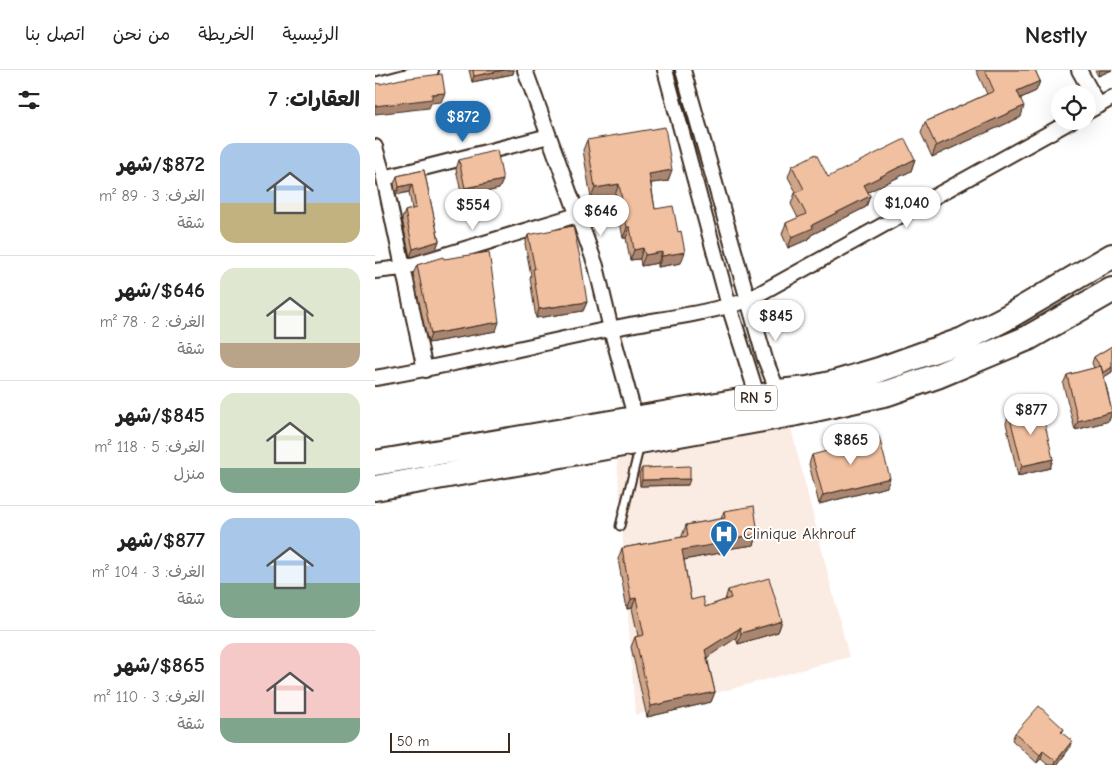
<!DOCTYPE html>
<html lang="ar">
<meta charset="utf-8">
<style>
body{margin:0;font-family:"Comic Neue","Playpen Sans Arabic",sans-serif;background:#f2f2f2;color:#222;direction:rtl;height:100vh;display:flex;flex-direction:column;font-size:19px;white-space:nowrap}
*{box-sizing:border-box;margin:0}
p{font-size:16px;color:#767676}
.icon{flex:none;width:28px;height:28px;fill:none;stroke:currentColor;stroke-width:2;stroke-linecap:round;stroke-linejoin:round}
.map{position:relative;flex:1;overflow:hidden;direction:ltr}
.sheet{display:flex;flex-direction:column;background:#fff;width:375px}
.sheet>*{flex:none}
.controls{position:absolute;left:676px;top:15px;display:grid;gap:10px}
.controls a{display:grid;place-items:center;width:45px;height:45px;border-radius:50%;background:#fff;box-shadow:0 5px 20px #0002;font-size:25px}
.scale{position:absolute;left:15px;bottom:12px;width:120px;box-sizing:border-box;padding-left:5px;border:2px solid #3b2a1e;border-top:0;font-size:14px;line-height:18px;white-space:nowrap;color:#3b2a1e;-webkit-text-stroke:4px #fff;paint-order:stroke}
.price{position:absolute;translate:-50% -42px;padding:0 11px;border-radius:18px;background:#fff;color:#222;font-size:16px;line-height:32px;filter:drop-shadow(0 1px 2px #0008)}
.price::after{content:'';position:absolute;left:50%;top:30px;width:15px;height:11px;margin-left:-8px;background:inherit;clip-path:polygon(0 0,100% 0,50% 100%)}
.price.active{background:#1f6fb2;color:#fff}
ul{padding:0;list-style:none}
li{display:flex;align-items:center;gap:15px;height:125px;padding:0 15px}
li+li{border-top:1px solid #e0e0e0}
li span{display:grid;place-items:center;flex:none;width:140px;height:100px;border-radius:15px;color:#555}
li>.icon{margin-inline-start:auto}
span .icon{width:60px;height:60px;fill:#fffc;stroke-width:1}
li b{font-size:21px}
h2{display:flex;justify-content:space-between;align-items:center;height:60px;padding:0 15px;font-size:21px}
header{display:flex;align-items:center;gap:30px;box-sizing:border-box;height:70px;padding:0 25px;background:#fff;border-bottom:1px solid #e0e0e0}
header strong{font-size:24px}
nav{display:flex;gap:28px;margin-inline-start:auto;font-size:18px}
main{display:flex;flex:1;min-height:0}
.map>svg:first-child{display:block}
</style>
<header>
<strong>Nestly</strong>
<nav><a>الرئيسية</a><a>الخريطة</a><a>من نحن</a><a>اتصل بنا</a></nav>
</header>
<main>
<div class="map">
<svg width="737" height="695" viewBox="0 0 737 695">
<rect width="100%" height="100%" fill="#fff"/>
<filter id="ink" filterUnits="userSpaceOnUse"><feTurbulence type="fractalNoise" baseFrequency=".02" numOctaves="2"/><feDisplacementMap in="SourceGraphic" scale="10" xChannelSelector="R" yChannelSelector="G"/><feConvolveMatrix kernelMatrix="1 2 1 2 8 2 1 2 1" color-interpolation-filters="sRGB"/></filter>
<g filter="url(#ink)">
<!-- built -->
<path fill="#fbece3" d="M415 354 474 587 260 645 242 389 271 385Z"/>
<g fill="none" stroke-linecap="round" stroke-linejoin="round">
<!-- service casing -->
<g stroke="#3b2a1e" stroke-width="11">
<path id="service" d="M245 456 265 375"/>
</g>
<!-- minor casing -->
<g stroke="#3b2a1e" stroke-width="18">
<path id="minor" d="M150 0 221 196 236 259 262 354
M290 0 354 236 383 328
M308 0 373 230 390 289 403 322
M704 0 724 36
M0 15 56 0
M712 42 737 28
M0 77 9 108 50 300
M9 108 174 66
M0 201 27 198 202 145
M0 308C79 295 157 275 235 259 281 249 328 245 373 230L696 51"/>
</g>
<!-- trunk casing -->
<g stroke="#3b2a1e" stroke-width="28">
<path id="trunk" d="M0 393 383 328 403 322 433 319 460 313 504 300 588 270 631 248 737 186
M0 418 417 344 513 323 562 306 653 268 737 220"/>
</g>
<!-- service -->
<use href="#service" stroke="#fff" stroke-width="7"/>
<!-- minor -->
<use href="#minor" stroke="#fff" stroke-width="14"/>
<!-- trunk -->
<use href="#trunk" stroke="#fff" stroke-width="24"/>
</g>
<!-- wall -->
<path fill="#cfa58a" stroke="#3b2a1e" d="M94 0H139L138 4 97 12Z
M601 0H660L665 11 661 21 646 28V47L557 87 546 63 550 52 612 24Z
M720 0H737L723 6Z
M212 70 293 111 276 113 280 139 306 193 283 197V193L266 196 265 189 255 190 251 168H248L240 125 216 128 208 80Z
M540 89 536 101 493 122 495 126 491 137 436 165 434 169 413 178 407 164 411 153 423 148 416 134 420 123 421 122 413 107 417 96 453 107Z
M84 90 128 110 124 119 87 127 81 99Z
M49 100 64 171 61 179 35 187 27 149 30 141 37 139 34 122 21 125 19 114 22 106Z
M153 165 212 232 208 241 161 248 155 208 156 205 150 174Z
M69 189 121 261 53 273 38 204 42 195Z
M737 276V302L729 307 737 342 734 351 700 360 688 314 692 305 719 298 717 293 719 287Z
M634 344 678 389 675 398 643 406 631 353Z
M437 385 512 417 444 434 434 394Z
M267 398 313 415 265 416 264 404Z
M349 441 383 464 379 475 351 479 350 482 309 490 316 530 330 537 350 530 353 520 407 551 403 562 363 574 361 568 332 587 340 622 336 632 272 647 256 577 260 567 263 566 257 538 252 539 243 489 247 478 307 467V466L311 455 346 449Z
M689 659 687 663 694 679 682 695H673L666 689 662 693 637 670 640 663Z"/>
<!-- shaded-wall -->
<path fill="#a98671" stroke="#3b2a1e" d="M129 0H139L138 4 97 12 99 6Z
M725 0H737L723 6Z
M665 11 661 21 639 31 642 21Z
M70 23 66 32 56 33 54 38 0 44V36L57 24Z
M649 36 646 47 557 87 561 76Z
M540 89 536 101 485 126 489 115Z
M297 100 293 111 270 114 274 104Z
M128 110 124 119 87 127 90 118Z
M37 114 34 122 21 125 24 117Z
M244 114 240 125 216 128 220 118Z
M495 126 491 137 436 165 434 169 413 178 417 167 437 155Z
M252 157H255L251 168H248Z
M64 171 61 179 35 187 38 179Z
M268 178 265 189 255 190 259 180Z
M287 182 283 193 266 196 270 185Z
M310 182 306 193 283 197 287 186Z
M212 232 208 241 161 248 164 239Z
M124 252 121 261 53 273 56 264Z
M737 297V302L726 309 728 303Z
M737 342 734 351 700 360 703 351Z
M678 389 675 398 643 406 647 396Z
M515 408 512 417 444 434 448 425Z
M315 409 313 415 265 416 267 410Z
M383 464 379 475 351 479 350 482 303 491 307 480 353 469Z
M261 528 257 538 252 539 256 529Z
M407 551 403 562 363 574 366 563Z
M365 558 361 568 327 591 330 580Z
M340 622 336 632 272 647 276 636Z
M697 671 694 679 682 695H680L681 691Z
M668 681 666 689 662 693 665 685Z"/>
<!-- building -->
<path fill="#f1c0a1" stroke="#3b2a1e" d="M98 0H129L99 6Z
M610 0H660L665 11 642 21 649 36 561 76 550 52 619 21Z
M67 4 70 23 57 24V29L0 36V13L5 14 26 9Z
M290 57 297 100 274 104 280 139 298 136 303 162 306 161 310 182 287 186V182L270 185 268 178 259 180 255 157H252L244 114 220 118 212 70Z
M530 69 540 89 489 115 495 126 437 155 438 158 417 167 411 153 431 144 420 123 429 119 417 96 441 84 453 107Z
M122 80 128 110 90 118 84 90Z
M49 100 64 171 38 179 30 141 41 138 37 114 24 117 22 106Z
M198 156 206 192 212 232 164 239 158 199H160L153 165Z
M114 182 124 252 56 264 42 195 68 187 69 189Z
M737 276V297L728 303 726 296H725L719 287Z
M726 296 737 342 703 351 692 305Z
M666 337 678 389 647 396 634 344Z
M504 367 515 408 448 425 437 385Z
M315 396V409L267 410V398Z
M379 436 383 464 353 469 354 472 307 480 316 530 328 527 330 537 356 528 353 520 394 508 407 551 366 563 365 558 330 580 340 622 276 636 260 567 269 565 261 528 256 529 247 478 313 466 311 455 350 448 349 441Z
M664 636 689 659 686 662 697 671 681 691 668 681 665 685 640 663Z"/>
</g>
<!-- icons -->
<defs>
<g id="hospital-pin" transform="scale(1.4375)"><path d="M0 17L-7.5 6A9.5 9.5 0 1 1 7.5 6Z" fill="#1f6fb2" stroke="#fff"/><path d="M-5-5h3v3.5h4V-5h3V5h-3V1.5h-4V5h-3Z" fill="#fff"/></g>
</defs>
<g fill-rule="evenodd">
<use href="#hospital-pin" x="349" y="464"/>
</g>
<g text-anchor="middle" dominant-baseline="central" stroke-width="4" stroke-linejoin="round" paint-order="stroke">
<!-- shield labels -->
<rect fill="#fff" stroke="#766a62" stroke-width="1" x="360" y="315.5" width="42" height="25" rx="4"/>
<g font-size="15" font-weight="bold" fill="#3b2a1e">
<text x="381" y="328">RN 5</text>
</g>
<!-- poi labels -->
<g font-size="16" fill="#3b2a1e" stroke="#fff" text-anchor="start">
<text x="368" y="464">Clinique Akhrouf</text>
</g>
</g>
</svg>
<div class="controls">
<a><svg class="icon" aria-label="locate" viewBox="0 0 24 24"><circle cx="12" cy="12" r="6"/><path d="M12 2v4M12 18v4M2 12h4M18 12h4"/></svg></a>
</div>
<div class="scale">50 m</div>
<b class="price active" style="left:88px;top:73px">$872</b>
<b class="price" style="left:532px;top:159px">$1,040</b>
<b class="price" style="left:98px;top:161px">$554</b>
<b class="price" style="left:226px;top:167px">$646</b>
<b class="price" style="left:401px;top:272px">$845</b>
<b class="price" style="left:656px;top:366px">$877</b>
<b class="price" style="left:476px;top:396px">$865</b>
</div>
<section class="sheet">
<h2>العقارات: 7<svg class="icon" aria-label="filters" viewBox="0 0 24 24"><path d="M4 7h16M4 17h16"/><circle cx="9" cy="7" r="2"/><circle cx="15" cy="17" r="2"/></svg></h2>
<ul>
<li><span style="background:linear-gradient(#a9c7e8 60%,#c2b280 0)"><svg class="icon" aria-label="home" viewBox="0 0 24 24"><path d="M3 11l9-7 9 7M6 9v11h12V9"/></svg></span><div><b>$872/شهر</b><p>الغرف: 3 · 89 m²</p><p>شقة</p></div></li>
<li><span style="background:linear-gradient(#dfe7d0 75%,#b9a48a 0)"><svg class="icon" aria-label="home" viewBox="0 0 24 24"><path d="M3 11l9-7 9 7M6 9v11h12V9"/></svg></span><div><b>$646/شهر</b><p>الغرف: 2 · 78 m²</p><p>شقة</p></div></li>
<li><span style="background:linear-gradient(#dfe7d0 75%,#7fa58c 0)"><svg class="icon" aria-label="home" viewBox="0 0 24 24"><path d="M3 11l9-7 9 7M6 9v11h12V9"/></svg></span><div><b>$845/شهر</b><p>الغرف: 5 · 118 m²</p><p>منزل</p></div></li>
<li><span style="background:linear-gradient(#a9c7e8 65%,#7fa58c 0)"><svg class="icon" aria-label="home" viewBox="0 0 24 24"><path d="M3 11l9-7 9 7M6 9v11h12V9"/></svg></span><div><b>$877/شهر</b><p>الغرف: 3 · 104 m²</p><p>شقة</p></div></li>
<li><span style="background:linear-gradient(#f6c9c9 75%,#7fa58c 0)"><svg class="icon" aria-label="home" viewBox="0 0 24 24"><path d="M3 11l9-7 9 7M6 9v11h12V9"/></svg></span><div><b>$865/شهر</b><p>الغرف: 3 · 110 m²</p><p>شقة</p></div></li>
</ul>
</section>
</main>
